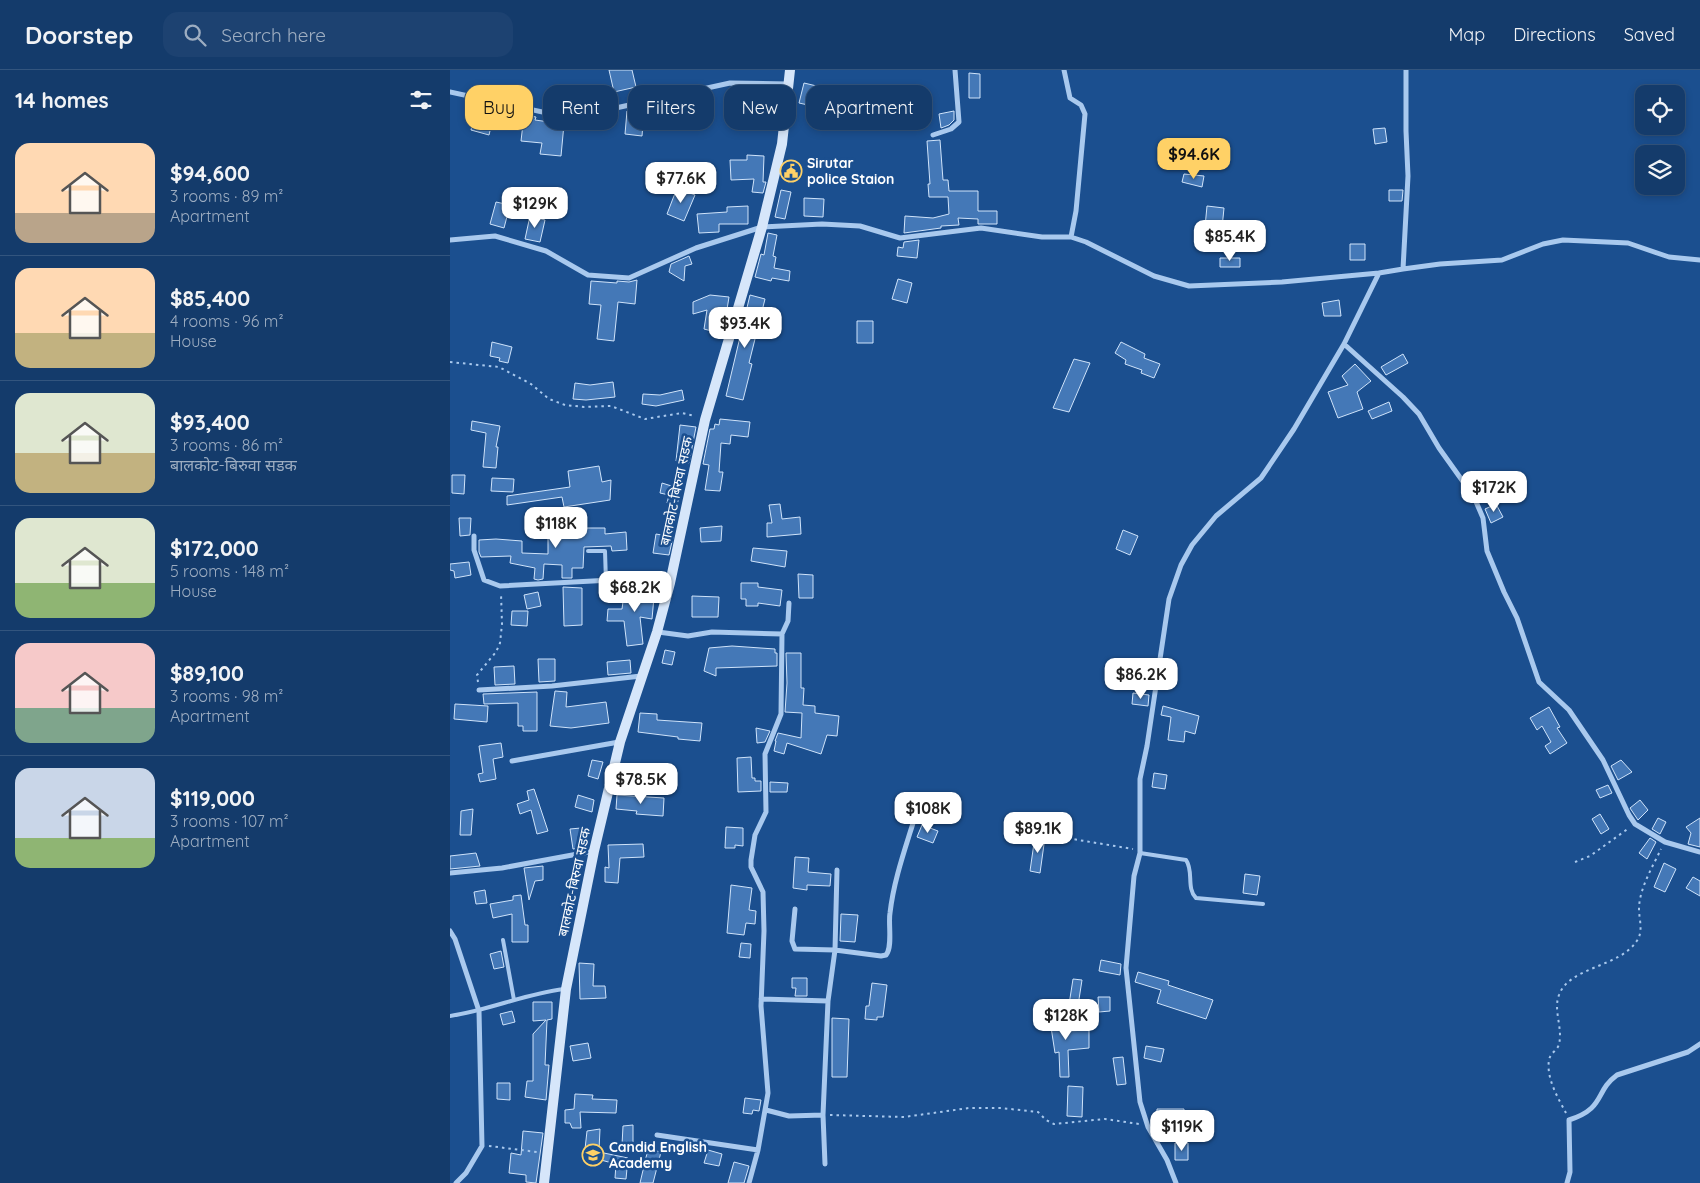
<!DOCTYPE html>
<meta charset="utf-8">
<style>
body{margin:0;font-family:Quicksand,"Noto Sans Devanagari",sans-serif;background:#1d4271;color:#f1f3f6;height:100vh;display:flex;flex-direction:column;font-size:19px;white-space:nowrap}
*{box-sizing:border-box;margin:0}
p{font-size:16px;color:#9dadc1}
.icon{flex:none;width:28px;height:28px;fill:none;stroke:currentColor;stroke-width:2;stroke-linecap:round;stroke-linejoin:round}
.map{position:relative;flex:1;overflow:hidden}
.panel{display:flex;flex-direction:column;background:#143b6b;width:450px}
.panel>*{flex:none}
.guide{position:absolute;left:15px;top:15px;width:475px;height:45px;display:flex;gap:10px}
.buttons{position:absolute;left:1185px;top:15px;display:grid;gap:10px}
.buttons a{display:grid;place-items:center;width:50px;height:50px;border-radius:10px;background:#143b6b;box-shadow:0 2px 8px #0003,0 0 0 1px #33557e;font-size:25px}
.price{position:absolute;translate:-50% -42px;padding:0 11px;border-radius:10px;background:#fff;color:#222;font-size:16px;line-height:32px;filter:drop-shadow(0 1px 2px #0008)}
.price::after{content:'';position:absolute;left:50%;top:30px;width:15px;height:11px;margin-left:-8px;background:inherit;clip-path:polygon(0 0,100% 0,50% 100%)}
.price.selected{background:#ffd166;color:#111}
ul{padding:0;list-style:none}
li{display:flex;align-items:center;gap:15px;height:125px;padding:0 15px}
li+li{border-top:1px solid #33557e}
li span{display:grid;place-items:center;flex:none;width:140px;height:100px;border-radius:15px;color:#555}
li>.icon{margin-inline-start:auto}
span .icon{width:60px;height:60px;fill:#fffc;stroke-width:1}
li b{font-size:21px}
h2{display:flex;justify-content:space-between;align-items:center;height:60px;padding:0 15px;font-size:21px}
.tag{padding:0 18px;border-radius:15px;background:#143b6b;box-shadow:0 2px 8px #0003,0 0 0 1px #33557e;font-size:18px;line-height:45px}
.tag.selected{background:#ffd166;color:#111}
header{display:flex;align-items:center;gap:30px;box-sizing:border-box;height:70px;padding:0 25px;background:#143b6b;border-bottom:1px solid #33557e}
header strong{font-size:24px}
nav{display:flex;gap:28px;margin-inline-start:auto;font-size:18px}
.search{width:350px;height:45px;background:#1d4271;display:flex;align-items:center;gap:12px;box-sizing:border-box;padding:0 18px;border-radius:15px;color:#9dadc1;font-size:19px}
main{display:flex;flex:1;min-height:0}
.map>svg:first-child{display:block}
</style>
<header>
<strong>Doorstep</strong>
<div class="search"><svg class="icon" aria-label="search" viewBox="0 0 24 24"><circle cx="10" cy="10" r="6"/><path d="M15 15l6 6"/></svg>Search here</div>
<nav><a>Map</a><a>Directions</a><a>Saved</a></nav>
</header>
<main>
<section class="panel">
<h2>14 homes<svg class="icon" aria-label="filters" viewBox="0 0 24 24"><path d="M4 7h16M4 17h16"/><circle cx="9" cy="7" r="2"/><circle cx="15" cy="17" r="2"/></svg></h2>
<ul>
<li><span style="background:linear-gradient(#ffd9b3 70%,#b9a48a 0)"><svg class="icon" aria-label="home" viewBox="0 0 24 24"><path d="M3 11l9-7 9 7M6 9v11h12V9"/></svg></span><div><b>$94,600</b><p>3 rooms · 89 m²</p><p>Apartment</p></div></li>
<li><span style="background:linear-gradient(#ffd9b3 65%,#c2b280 0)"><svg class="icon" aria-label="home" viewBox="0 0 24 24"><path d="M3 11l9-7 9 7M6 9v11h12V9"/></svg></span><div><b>$85,400</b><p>4 rooms · 96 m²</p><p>House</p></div></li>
<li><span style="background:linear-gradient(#dfe7d0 60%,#c2b280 0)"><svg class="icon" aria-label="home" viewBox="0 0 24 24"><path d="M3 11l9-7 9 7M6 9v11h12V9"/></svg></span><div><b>$93,400</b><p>3 rooms · 86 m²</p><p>बालकोट-बिरुवा सडक</p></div></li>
<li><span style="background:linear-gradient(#dfe7d0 65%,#8fb573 0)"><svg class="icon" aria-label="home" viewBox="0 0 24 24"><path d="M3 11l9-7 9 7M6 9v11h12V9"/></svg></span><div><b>$172,000</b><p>5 rooms · 148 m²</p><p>House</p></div></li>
<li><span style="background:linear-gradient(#f6c9c9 65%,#7fa58c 0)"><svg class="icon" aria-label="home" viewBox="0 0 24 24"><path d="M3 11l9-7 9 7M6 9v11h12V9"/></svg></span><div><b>$89,100</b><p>3 rooms · 98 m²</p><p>Apartment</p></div></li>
<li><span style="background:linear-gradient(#c9d6e8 70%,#8fb573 0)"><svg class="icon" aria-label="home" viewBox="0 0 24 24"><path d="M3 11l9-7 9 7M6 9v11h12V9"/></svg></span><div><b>$119,000</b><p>3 rooms · 107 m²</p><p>Apartment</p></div></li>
</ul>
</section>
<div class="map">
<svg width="1250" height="1113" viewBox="0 0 1250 1113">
<rect width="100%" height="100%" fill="#1b4f8f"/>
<!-- building -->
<path fill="#4478b7" stroke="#cfe3fa" d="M159 0H182L186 17 164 22Z
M519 3 530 4V28H519Z
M354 13 371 17 367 37 349 33Z
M284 17 290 18 299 24 300 36 293 47 283 43 279 30Z
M27 35 45 40 39 65 21 60Z
M177 41 194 43 192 66 175 64Z
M504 41V50L499 55 491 58 489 44Z
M74 45 86 47 85 50 114 54 111 86 90 84 92 73 71 71Z
M935 58 937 72 925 74 923 59Z
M490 70 493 110H498L499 121H528V141H547V154H528V149L508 148 509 155 491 156V158L454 163 455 146 483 148 499 144 498 127H479L478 114H480L477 71Z
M297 85 314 86 313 112H316L313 123 302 122 304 109 281 110 280 90H297Z
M734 104 754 106 752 117 732 112Z
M227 118 245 125 234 151 217 144Z
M331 120 341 122 335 149 325 147Z
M939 120H953L952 131H939Z
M354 128 374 129 373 147 354 146Z
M46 132 60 135 54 158 40 154Z
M298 136V154H269V162L249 163 247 144 277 142V137Z
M757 136 774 138 772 158 755 157Z
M80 146 95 150 90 172 75 169Z
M318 163 327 165 323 186 326 187 324 198 340 201 339 211 322 208 321 211 305 207 311 184 314 185Z
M469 170 467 188 447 186 448 177 453 178 454 172Z
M900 174H915V190H900Z
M239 186 242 194 235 196 234 211 219 202 221 194Z
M770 188H790V197H770Z
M448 209 462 213 457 233 442 229Z
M187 210 185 234 168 232 164 271 147 269 151 235 139 234 141 211 167 213V211L179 212Z
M260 225 279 227 273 264 254 259 257 240 243 244V232Z
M300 225 315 229 299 293 302 294 293 330 276 326Z
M889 230 891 246H874L872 233Z
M407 251H423V273H407Z
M42 272 62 277 58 293 49 291 50 288 40 286Z
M671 272 695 284 694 288 710 294 704 308 691 303 692 300 675 294 676 290 665 283Z
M953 284 958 293 936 305 931 297Z
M624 289 640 293 619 342 603 338Z
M905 294 921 311 907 322 913 339 888 348 878 322 898 315 892 306Z
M163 312 165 327 136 330 123 329 125 313 140 315Z
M232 320 234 330 206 336 192 334 193 324 210 325Z
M939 332 942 341 922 349 918 341Z
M270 349 300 352 298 367 281 365 280 374 271 373 269 402H273L270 421 255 420 259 395 253 394 260 359H264L265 354 269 355Z
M22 351 50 356 46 377H48L46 398 33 397 36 363 21 360Z
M230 355 246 357 239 393 226 391Z
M149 396 152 412 161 410 160 430 114 437 112 427 57 435V426L120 417 118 401Z
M2 405H15L14 424 2 423Z
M42 408 64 409 63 422 41 421Z
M212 413 231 419 227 435 217 433 219 425 210 423Z
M330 434 332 449 350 447 351 464 317 467V453H322L319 435Z
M1046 434 1053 447 1041 453 1035 439Z
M9 448H21L20 465 10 466Z
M272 456 271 471 251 472 250 458Z
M111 458H155V464L176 462 177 480 162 481 161 476 134 477 133 498H122V508H112V495L94 494 93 509 88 510 84 509 85 498 60 493 61 486 31 487 29 482V470L46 469 72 471V483L98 484V459L110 460Z
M673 460 688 466 680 485 666 479Z
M206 464 223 467 219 485 203 483Z
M303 478 337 481 335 497 301 491Z
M19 492 21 505 5 508 4 501 0 500V494Z
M348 504 363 505V528H349Z
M291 513H308V517L332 520 330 536 308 533V536H296V529H291Z
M192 515 205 516 202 549 190 547 193 574 177 576 174 551H157L158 539H172L174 524 183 525 184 520H192Z
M113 517 132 518V555L114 556Z
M88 522 91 536 77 539 74 525Z
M242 526 269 527 268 547H242Z
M62 541H78L77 556 61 555Z
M282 576 325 579V583H327V596L266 598V606L254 601 259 578Z
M215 580 225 582 222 595 212 593Z
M336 583H351V618H354L353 635 365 636V643L389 646 387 666 377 665 371 684 337 673 334 684 324 681 326 671H325L328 663 351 668 352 643 335 642 337 613Z
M88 589H105V611L89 612Z
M180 590 181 603 158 605 157 592Z
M64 596 65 614 45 615 44 597Z
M105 621 117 622 116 637 156 632 159 653 121 658 100 656Z
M87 622V661H73V656H68V633L34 634 33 624Z
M683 623 699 625 698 636 682 634Z
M5 634 38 636 37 652 4 649Z
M713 636 749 646 745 664 735 661 734 672 718 670 721 647 711 645Z
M1099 637 1110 657 1107 658 1117 673 1100 684 1095 676 1101 672 1092 656 1087 660 1080 648Z
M190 643 207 644V650L252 653 250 671 228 669V667L188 662Z
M306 658 320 661 315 672 307 673Z
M51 673 53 687 43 689 46 709 30 712 28 704 33 703 29 676Z
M301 687 302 708H305V711H311V721L288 722 287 688Z
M142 690 153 692 148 709 138 706Z
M1171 690 1182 702 1168 710 1161 696Z
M704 703 717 705 715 719 702 717Z
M320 712 338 713 337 722H320Z
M1158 715 1162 723 1150 728 1146 720Z
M84 719 98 761 87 764 81 740 70 744 67 734 79 730 77 721Z
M128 725 144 730 142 742 125 737Z
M167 725 214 728 213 746 186 744 187 741 166 739Z
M1190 730 1198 740 1188 750 1180 738Z
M23 739 21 765H10L11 741Z
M1150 744 1159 759 1151 764 1142 749Z
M1208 748 1216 752 1210 764 1202 759Z
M1250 748V777L1238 774 1241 763 1236 757Z
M472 755 488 761 483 773 467 767Z
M276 757 293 758V776L285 775V778H275Z
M131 758 133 778 123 779 120 759Z
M585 766 595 767 590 803 580 801Z
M1200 768 1206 772 1197 789 1189 783Z
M193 774 194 787 170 788 168 813 155 812V797L159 798 158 775Z
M26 783 30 796 0 799V786Z
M345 787 359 788 358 802 381 804 380 816 357 815V820L343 818Z
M1214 793 1226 799 1215 822 1204 817Z
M93 796V810L85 811 79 830 74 798Z
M795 804 810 806 807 825 793 823Z
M1243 807 1250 811V826L1236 818Z
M281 815 302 818 299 840 306 841 305 854 296 853 294 865 277 863Z
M35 820 37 833 26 834 24 822Z
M71 825 75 855H78V872H62V844L43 848 40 834 63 830V826Z
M391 844 408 845 405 872 390 871Z
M291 873 301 874 300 888 289 887Z
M51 881 54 897 44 899 40 884Z
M651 890 671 894 670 905 649 901Z
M129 893 144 894 143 916H155L156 928 130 929Z
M688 902 719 911 718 915 763 930 756 949 707 933 711 920 685 912Z
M342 908H357V926H345L346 918H342Z
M623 909 632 910 627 942 618 941Z
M422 913 437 915 433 947H427V950L415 949 416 936H419Z
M648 927H660V941L649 942Z
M83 932H102V949L97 950 95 995H99L96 1030 75 1027 77 1011H83V964L96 950 83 951Z
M62 941 65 952 53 955 50 944Z
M614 943 616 961 639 960V978L618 980 619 1007H610L609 982 605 983 599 944Z
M382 948 399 949 397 1007H382Z
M138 973 141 988 123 991 120 976Z
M696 976 714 979 711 992 694 988Z
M673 987 676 1014 667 1015 663 988Z
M47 1013H60V1030L47 1029Z
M618 1016 633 1017 632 1047 617 1046Z
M125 1024 143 1025 142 1029 167 1030 166 1043 130 1042 131 1058H122L120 1053H115V1040L124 1039Z
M295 1028 311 1030 309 1041 303 1040 302 1044 293 1043Z
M707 1039H734V1051H707Z
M183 1055V1075H172L173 1056Z
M150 1059 149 1080 135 1079 137 1061Z
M73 1061 93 1063 86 1113 76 1112V1105L59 1103 61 1083 71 1085Z
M725 1073H738V1090H725Z
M198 1079 211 1082 203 1113H190Z
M258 1080 272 1084 269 1096 254 1093Z
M149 1082 178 1088 176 1109 165 1108 166 1094 147 1089Z
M284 1092 299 1096 294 1113H278Z"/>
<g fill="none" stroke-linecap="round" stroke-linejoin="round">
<!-- path -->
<path stroke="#a9c9ee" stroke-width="2" stroke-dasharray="2.5 4" stroke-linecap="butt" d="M0 292 49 297 81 314 99 329 115 335 134 337 161 336 195 349 232 343 245 346
M28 612 27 605 46 582 50 573 52 554 51 523
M586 763 683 779
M1125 792 1140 786 1179 758
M1116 1043C1108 1028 1096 1008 1099 990 1100 983 1108 980 1109 974 1113 958 1103 940 1109 925 1119 897 1169 897 1186 872 1194 862 1189 850 1189 839 1189 819 1203 796 1211 779
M380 1045 454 1047 519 1038H551L588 1042 596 1050 604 1054 655 1049 689 1054
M39 1076 87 1082"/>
<!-- lane -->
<path stroke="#a9c9ee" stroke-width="4" d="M138 481H155L156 512
M690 783 736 790C744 801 736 818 746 828L813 834
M53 870 64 930
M0 946C40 940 74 924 114 919"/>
<!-- street -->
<path stroke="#a9c9ee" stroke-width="5" d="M614 0 620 28 631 35 635 44 626 141 621 167
M0 22 120 48 280 13 338 14
M483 65 501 59 509 52 505 0
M0 170 45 166 96 181 138 205 179 208 246 178 312 157 372 154 410 156 450 168 531 158 592 167H621L636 172 704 206 739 216 832 212 929 203
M953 199 990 194 1052 190 1093 174 1113 170 1178 173 1219 187 1250 190
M894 274 953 327 969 344 989 378 1024 427 1033 448 1037 481 1054 522 1067 548 1089 612 1119 640 1153 690 1179 745 1185 754 1215 772 1250 782
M24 466V480L34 510 50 516 180 509 220 513
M208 562 238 566 262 562 332 564
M29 620 102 616 191 606
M62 691 169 672
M0 803 52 798 144 781
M345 839 342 871 345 879 385 880 431 886 436 885C443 877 438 853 440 843 444 808 457 774 467 740
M0 861 5 869 29 941 32 1076 16 1103 6 1113
M311 929 378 931
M316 1040 339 1046 373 1045
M207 1065 308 1080
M375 1094 373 1045 378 931 385 880 387 800
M299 1113 308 1080 318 1023 311 936 314 861 313 822 301 797V790L305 765 316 742 315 684 331 644 332 564 338 551 339 533
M726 1113 717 1090 698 1057 690 1032 676 898 684 806 690 783V709L697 676 719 529 731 495 742 475 766 446 811 408 844 359 894 274 929 203 953 199 958 106 956 61V0
M1117 1113 1120 1102 1119 1050C1156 1038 1144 1022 1167 1005L1238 982 1250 974"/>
<!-- secondary -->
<path stroke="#d6e6fa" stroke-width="10" d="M94 1113 116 919 144 781 170 672 207 562 220 513 255 350 312 157 332 74 340 0"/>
</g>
<!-- icons -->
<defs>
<g id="civic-ring" transform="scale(1.125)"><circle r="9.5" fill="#1b4f8f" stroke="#ffd166" stroke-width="1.5"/><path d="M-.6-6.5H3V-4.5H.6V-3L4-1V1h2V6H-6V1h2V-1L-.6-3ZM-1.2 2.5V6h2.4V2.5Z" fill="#ffd166"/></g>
<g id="school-ring" transform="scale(1.125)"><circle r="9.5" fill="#1b4f8f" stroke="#ffd166" stroke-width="1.5"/><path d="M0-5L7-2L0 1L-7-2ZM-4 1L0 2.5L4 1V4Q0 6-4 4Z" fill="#ffd166"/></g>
</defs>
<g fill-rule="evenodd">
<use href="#civic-ring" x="341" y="101"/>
<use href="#school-ring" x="143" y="1085"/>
</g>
<g text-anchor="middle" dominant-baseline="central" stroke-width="5" stroke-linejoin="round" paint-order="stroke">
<!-- poi labels -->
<g font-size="14" font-weight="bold" fill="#fff" stroke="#1b4f8f" text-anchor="start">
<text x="357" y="93">Sirutar<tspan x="357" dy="16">police Staion</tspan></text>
<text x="159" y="1077">Candid English<tspan x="159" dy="16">Academy</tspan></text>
</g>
<!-- street labels -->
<g font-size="14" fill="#fff" stroke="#1b4f8f">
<text transform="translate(226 421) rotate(-78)">बालकोट-बिरुवा सडक</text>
<text transform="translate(124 812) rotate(-78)">बालकोट-बिरुवा सडक</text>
</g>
</g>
</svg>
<div class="buttons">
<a><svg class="icon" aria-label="locate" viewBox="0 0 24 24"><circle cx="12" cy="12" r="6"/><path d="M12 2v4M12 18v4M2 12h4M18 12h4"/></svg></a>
<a><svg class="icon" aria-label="layers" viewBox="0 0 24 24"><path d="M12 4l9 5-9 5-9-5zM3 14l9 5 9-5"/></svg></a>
</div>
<b class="price selected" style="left:744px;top:110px">$94.6K</b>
<b class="price" style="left:231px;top:134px">$77.6K</b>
<b class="price" style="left:85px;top:159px">$129K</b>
<b class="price" style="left:780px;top:192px">$85.4K</b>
<b class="price" style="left:295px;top:279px">$93.4K</b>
<b class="price" style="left:1044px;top:443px">$172K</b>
<b class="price" style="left:106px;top:479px">$118K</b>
<b class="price" style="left:185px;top:543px">$68.2K</b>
<b class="price" style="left:691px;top:630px">$86.2K</b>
<b class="price" style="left:191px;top:735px">$78.5K</b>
<b class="price" style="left:478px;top:764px">$108K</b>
<b class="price" style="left:588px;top:784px">$89.1K</b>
<b class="price" style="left:616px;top:971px">$128K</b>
<b class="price" style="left:732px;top:1082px">$119K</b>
<div class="guide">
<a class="tag selected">Buy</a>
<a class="tag">Rent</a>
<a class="tag">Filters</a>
<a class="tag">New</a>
<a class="tag">Apartment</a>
</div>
</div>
</main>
